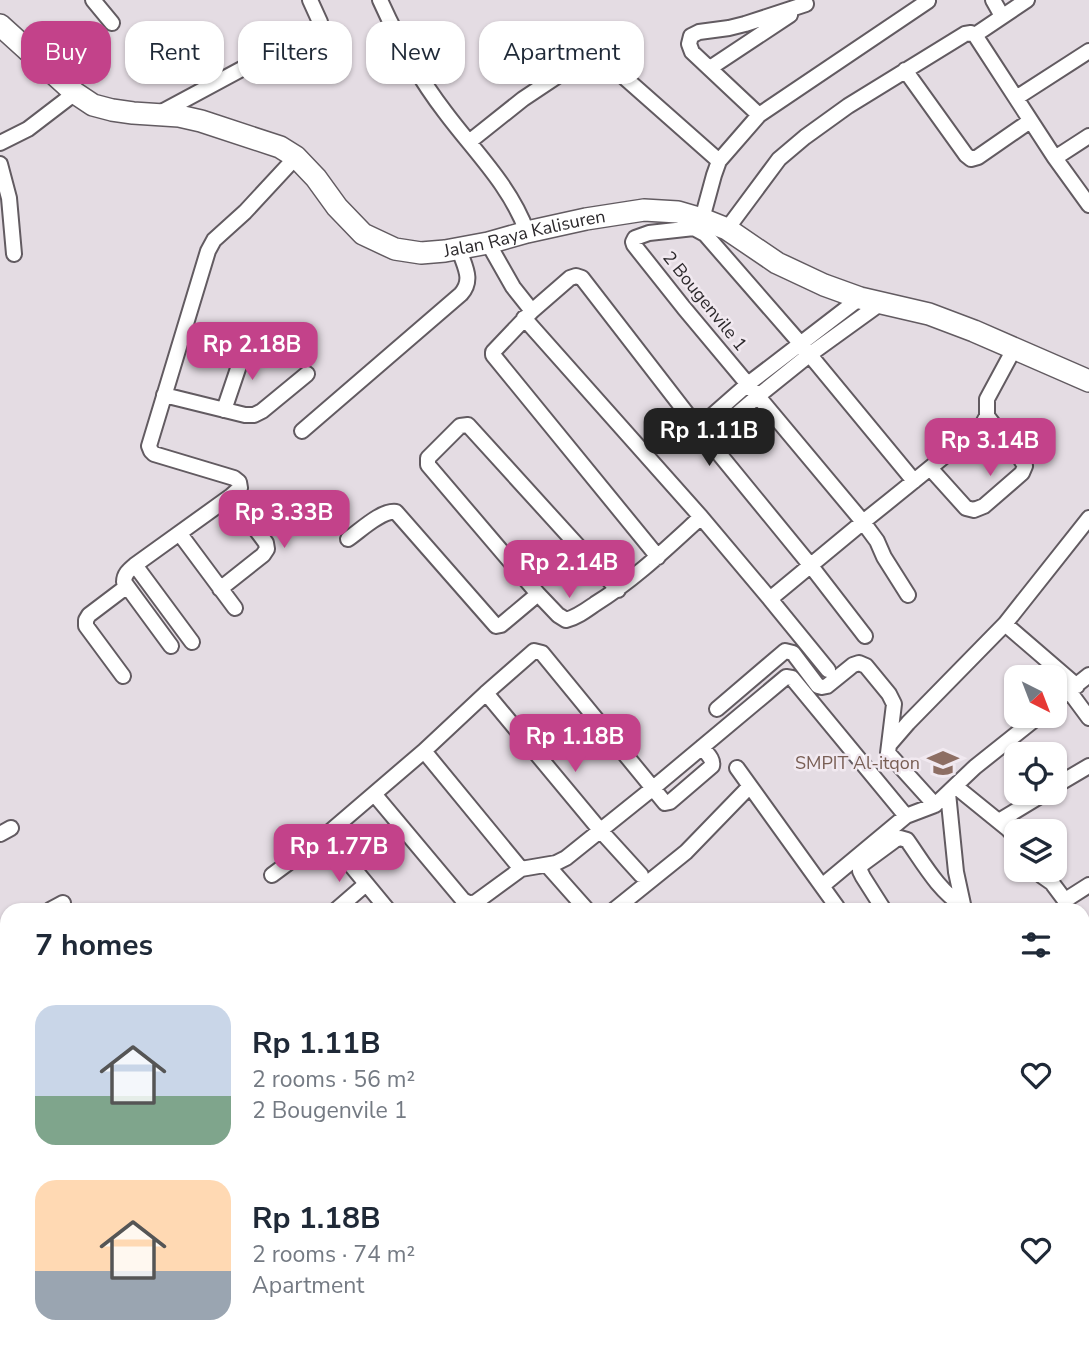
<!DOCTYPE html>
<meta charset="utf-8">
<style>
body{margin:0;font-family:"Nunito Sans",sans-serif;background:#f2f2f3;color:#1f2937;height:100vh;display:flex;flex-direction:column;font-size:26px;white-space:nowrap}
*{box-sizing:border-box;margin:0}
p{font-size:23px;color:#747a83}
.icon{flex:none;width:38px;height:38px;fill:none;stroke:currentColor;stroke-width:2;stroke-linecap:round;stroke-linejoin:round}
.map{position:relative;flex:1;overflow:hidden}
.details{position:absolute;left:0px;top:903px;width:1090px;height:450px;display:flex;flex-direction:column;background:#fff;border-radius:21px 21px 0 0;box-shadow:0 2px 5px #0004}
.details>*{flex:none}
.top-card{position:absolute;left:21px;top:21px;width:700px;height:63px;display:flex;gap:14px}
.needle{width:46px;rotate:138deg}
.controls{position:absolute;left:1004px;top:665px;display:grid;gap:14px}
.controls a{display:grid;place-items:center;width:63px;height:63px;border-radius:14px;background:#fff;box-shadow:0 2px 5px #0004;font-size:35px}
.price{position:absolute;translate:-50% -60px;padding:0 16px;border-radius:14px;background:#c3428a;color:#fff;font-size:23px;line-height:46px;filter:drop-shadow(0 2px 4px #0008)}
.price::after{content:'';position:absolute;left:50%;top:42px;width:21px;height:16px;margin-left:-10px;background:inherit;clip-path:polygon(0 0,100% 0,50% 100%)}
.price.on{background:#222;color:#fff}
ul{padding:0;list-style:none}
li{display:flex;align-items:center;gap:21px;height:175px;padding:0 35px}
li span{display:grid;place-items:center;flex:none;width:196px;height:140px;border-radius:21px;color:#555}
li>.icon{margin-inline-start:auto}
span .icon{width:84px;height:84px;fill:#fffc;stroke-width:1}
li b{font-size:30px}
h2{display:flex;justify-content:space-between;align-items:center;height:84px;padding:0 35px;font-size:30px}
.pill{padding:0 24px;border-radius:21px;background:#fff;box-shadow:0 2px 5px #0004;font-size:24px;line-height:63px}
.pill.on{background:#c3428a;color:#fff}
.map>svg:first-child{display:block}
</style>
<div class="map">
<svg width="1089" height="1352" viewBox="0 0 1089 1352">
<rect width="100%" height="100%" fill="#e4dce3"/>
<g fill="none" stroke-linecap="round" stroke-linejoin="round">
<!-- minor casing -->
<g stroke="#625b61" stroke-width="18">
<path id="minor" d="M93 0 112 23
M380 0C398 40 418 77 445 112 474 151 510 185 527 232
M993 0 1002 16
M975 35 1027 0
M710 68 790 15
M905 70 966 155 971 159 978 157 1030 121
M624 77 719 161
M1016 98 1089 51
M158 114 318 28 320 25V22L310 0
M759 115 692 52 689 44 691 36 699 32 729 28 745 24 806 4
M469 142 523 99 568 69
M0 143 28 129 75 93
M1055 158 1089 205
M0 164 9 198 14 254
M702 219 714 175 719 161 759 115 928 1
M727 229 779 159 805 137 848 106 965 34 971 33 975 35 1055 158 1089 136
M488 243 513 287 532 311
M524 318 701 517
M164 395 245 415H254L262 411 307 374
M224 410 247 342
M698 428 748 384 860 298
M302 431 461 294C474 279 464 266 459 249
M708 439 758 396 809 355 881 303
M930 468 966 508 974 510 984 506 1022 473 1025 466 1020 458 987 416
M914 481 800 343 705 234 694 228 649 233 635 238 633 242 634 245 684 308 863 522C903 490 943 458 982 425L987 416V399L1014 349
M180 534 235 608
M348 539C360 531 381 510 396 512L496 626 501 625 538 594 558 615 566 620C577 617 585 611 595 604 634 580 667 548 701 517L770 599 863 522 877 541 884 557 908 595
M658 557 493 355V352L532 311 570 278 576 276 582 278 698 428 811 566 865 636
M135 565C129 570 124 574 124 582L171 646
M220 589 263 555 267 549 266 543 231 496
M538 594 428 465V458L460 426 468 425 618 590
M770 599 828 670
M1005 624 1077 686
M192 642 135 565 231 496 240 488 239 482 234 478 154 454 151 451 149 446 208 251 214 240 245 212 296 157
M123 676 86 626V620L89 615 126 587
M1069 691 1089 718
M486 693 600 830 641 875
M1055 702 1089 675
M717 709 785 651 793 653 818 686 822 687 827 686 853 665 859 663 866 666 889 694 894 704 888 753 935 805
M889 745 908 723 1005 624 1089 518
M424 751 486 693 534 651 542 653 665 803 670 802 712 766C714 759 706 753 702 747
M737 768 837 907V910
M955 786 1008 829 1017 839
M1055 786 1089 766
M948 793 956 872 964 909
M375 795 463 900C468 903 470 904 476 902L521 869 556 863 566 858 652 789 786 677 792 678 906 816
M999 821 1045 793
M0 834 11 828
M326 835 388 910
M547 865 587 910
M1036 870 1042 876 1052 883 1064 899H1067L1089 885
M272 875 326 835 424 751 521 869
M822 886 906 816 935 805 975 767 1039 716
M50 910 63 903
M336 910 366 884
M614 910 686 852 750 786
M884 910 863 877 860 871 861 865 895 840 900 838 907 840C924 864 938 890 963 906
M0 942 7 956
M1083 982 1089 991
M1083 1098 1089 1107
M1083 1156 1089 1152
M0 1173 7 1170
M1083 1215 1089 1211
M1083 1225 1089 1243
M0 1259 7 1255
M1083 1312 1089 1320
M0 1341 7 1338
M95 1346 98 1352
M223 1346 226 1352
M569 1346 573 1352
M641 1346 646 1352
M840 1346 844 1352
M863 1346 867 1352
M931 1346 936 1352
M999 1346 1004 1352
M1046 1346 1050 1352
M278 1352 291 1346
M549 1352 555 1346
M699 1352 707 1346
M797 1352 806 1346
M1023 1352 1031 1346"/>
</g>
<!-- secondary casing -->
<g stroke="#625b61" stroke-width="24">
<g id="secondary">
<path id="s1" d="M0 25 75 93 93 105 112 110 133 113 179 116 201 121 280 147 296 157 316 178 337 207 363 234 395 249 421 253 445 251 488 243 527 232 586 219 644 210 678 212 702 219 727 229 777 263 824 285 860 298 929 314 974 331 1089 381"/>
</g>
</g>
<!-- minor -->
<use href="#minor" stroke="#fff" stroke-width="14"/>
<!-- secondary -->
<use href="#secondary" stroke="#fff" stroke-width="21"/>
</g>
<!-- icons -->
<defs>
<g id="school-bare" transform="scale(2.415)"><path d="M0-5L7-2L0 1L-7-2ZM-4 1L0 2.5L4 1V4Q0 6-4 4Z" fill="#8d6e63" stroke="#f1e9f0" stroke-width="2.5" paint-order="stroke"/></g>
</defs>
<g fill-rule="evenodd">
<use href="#school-bare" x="943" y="763"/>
</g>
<g text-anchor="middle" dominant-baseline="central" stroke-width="5" stroke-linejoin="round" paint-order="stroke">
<!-- street labels -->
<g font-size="18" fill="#2b282b" stroke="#f1e9f0">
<text stroke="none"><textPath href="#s1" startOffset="604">Jalan Raya Kalisuren</textPath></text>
<text transform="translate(705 301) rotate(51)">2 Bougenvile 1</text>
</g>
<!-- education labels -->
<g font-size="18" fill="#785e54" stroke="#f1e9f0" text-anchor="end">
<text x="920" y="763">SMPIT Al-itqon</text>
</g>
</g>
</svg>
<div class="controls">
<a><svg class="needle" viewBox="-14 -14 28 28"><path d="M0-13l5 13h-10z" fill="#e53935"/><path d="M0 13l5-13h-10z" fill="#747a83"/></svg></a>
<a><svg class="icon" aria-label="locate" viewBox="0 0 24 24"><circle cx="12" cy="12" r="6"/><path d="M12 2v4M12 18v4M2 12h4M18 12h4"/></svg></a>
<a><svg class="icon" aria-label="layers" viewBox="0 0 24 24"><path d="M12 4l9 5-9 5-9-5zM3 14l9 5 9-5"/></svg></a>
</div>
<b class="price" style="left:252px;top:382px">Rp 2.18B</b>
<b class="price on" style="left:709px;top:468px">Rp 1.11B</b>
<b class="price" style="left:990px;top:478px">Rp 3.14B</b>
<b class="price" style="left:284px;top:550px">Rp 3.33B</b>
<b class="price" style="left:569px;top:600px">Rp 2.14B</b>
<b class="price" style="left:575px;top:774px">Rp 1.18B</b>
<b class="price" style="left:339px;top:884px">Rp 1.77B</b>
<div class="top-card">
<a class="pill on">Buy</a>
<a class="pill">Rent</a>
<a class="pill">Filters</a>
<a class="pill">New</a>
<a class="pill">Apartment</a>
</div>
<section class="details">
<h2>7 homes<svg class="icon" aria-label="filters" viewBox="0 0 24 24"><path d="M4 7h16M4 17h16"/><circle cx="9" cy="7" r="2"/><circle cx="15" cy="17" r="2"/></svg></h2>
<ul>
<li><span style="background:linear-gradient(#c9d6e8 65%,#7fa58c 0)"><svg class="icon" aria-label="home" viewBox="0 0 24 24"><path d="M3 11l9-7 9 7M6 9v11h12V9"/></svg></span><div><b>Rp 1.11B</b><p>2 rooms · 56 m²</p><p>2 Bougenvile 1</p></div><svg class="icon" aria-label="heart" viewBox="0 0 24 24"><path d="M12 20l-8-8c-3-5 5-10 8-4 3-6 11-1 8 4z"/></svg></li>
<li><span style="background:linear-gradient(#ffd9b3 65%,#9aa5b1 0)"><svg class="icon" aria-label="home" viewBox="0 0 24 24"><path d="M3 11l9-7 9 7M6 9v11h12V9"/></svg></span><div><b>Rp 1.18B</b><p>2 rooms · 74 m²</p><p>Apartment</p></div><svg class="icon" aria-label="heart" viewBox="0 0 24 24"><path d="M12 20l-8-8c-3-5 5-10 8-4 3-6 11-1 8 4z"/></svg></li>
</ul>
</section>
</div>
